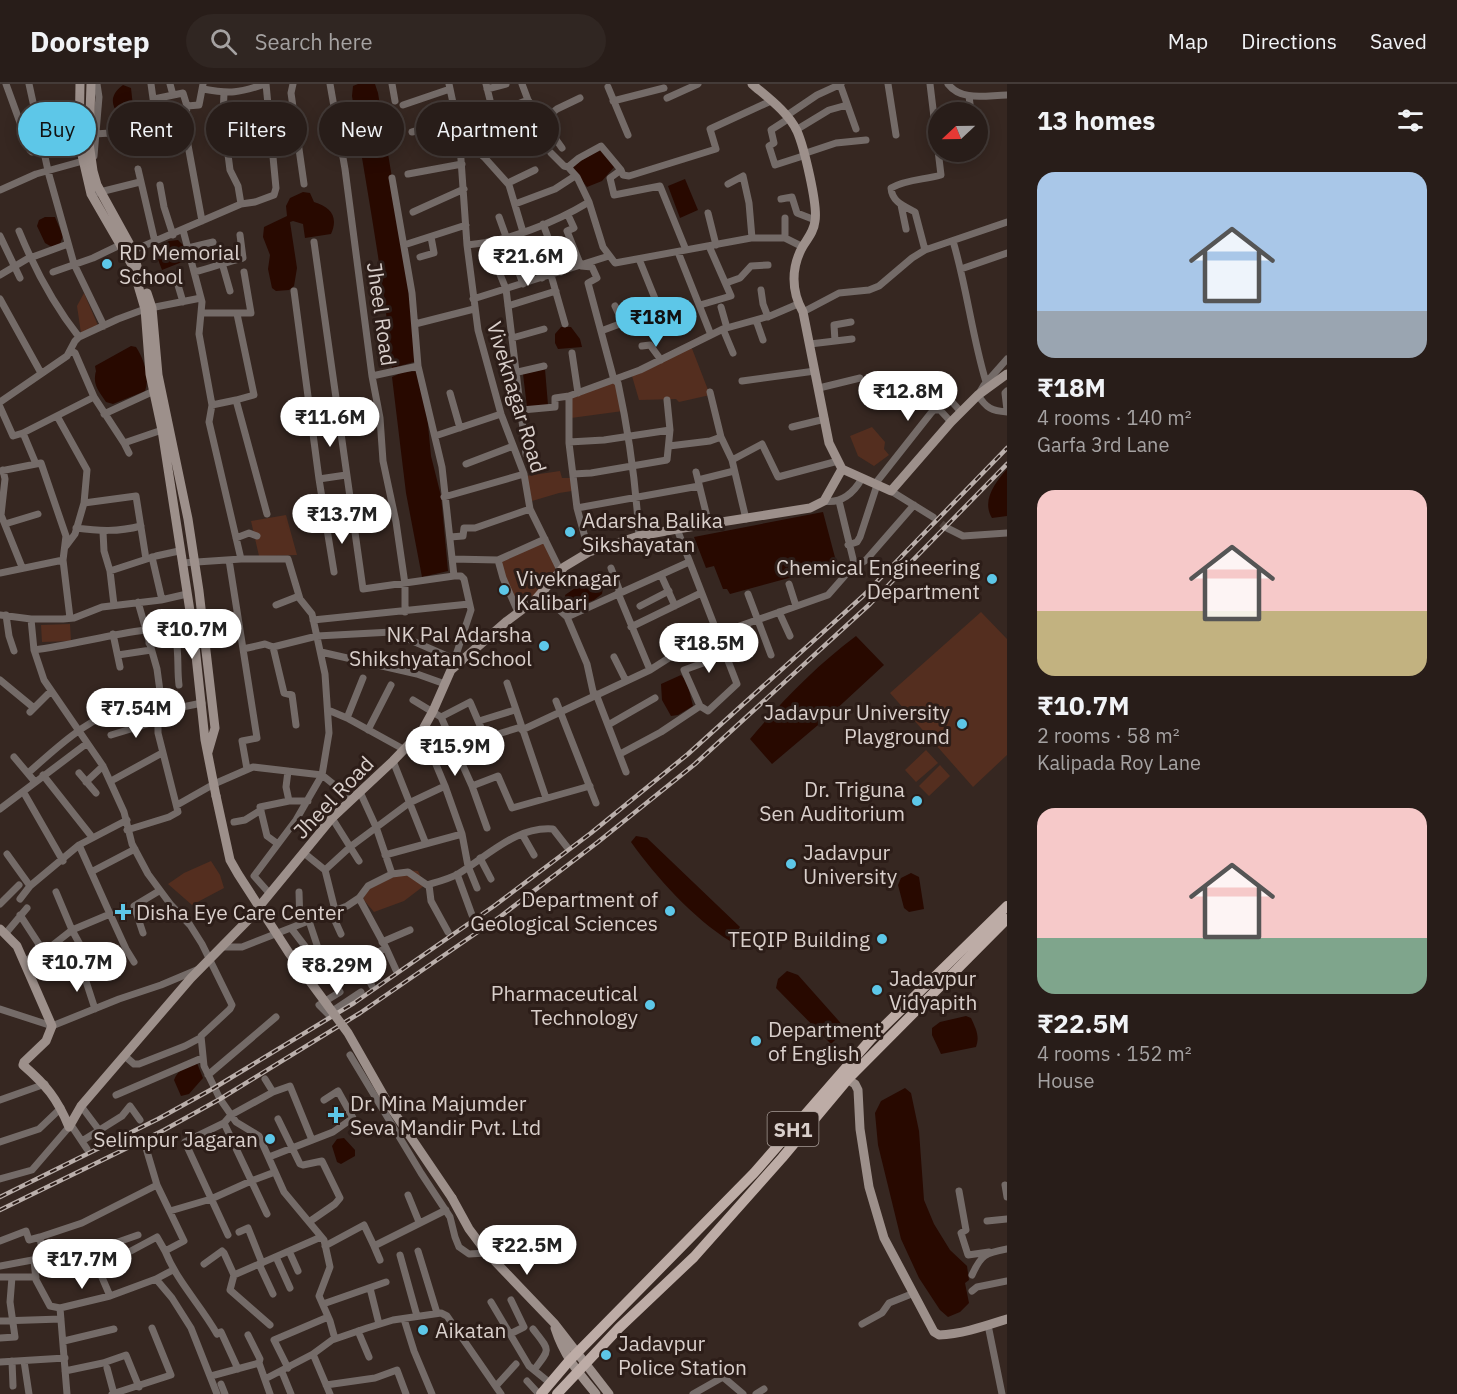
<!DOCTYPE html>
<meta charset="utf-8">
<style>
body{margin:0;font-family:"IBM Plex Sans",sans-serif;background:#302622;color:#f1f3f6;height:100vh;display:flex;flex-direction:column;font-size:22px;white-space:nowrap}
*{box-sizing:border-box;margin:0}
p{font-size:20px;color:#a5a2a2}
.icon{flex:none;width:33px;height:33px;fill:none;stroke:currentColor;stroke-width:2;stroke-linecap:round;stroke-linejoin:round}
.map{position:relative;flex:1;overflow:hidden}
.sheet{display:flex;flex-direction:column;background:#281d19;width:450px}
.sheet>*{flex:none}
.hud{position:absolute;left:18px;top:18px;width:570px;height:54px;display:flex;gap:12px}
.needle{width:39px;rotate:248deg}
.controls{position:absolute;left:928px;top:18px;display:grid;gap:12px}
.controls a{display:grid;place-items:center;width:60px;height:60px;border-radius:50%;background:#281d19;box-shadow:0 3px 15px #0003,0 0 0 2px #443b38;font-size:30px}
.price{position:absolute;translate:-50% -51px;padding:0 14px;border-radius:21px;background:#fff;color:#222;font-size:20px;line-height:39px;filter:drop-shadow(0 2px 3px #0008)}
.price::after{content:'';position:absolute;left:50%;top:36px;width:18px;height:14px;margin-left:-9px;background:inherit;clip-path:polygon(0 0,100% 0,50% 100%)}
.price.active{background:#5dc7e8;color:#111}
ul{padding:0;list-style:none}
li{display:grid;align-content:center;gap:12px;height:318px;padding:0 30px}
li span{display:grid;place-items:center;height:186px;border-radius:18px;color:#555}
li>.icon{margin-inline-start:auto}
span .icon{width:108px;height:108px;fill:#fffc;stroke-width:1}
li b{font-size:26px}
h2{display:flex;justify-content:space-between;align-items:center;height:72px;padding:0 30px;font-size:26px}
.tag{padding:0 21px;border-radius:27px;background:#281d19;box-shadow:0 3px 15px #0003,0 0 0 2px #443b38;font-size:21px;line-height:54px}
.tag.active{background:#5dc7e8;color:#111}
header{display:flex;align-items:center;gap:36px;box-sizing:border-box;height:84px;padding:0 30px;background:#281d19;border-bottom:2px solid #443b38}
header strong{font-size:28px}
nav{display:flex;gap:33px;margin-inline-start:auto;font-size:21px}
.search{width:420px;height:54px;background:#302622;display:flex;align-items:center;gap:15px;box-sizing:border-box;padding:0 21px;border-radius:33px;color:#a5a2a2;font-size:22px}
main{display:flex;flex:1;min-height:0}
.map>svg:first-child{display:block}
</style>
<header>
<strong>Doorstep</strong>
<div class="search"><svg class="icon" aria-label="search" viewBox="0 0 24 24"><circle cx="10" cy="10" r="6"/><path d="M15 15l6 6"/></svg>Search here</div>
<nav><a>Map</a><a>Directions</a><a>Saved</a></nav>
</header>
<main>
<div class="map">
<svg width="1007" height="1310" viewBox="0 0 1007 1310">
<rect width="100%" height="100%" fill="#362721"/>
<!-- green -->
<path fill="#542e1f" d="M84 209 99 244 81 249 77 222Z
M691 262 710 311 679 318 676 315 639 316 632 292Z
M612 298 617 300 623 327 571 334 570 314Z
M872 343 885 358 884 365 889 371 874 382 858 372 850 352Z
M560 387 562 394H571L572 407 559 409 532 417 526 392Z
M286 431 297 471 259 472 251 437Z
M545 457 558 486 534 514 519 526 504 494 500 474Z
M981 528 1007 555V671L973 703 890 609Z
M70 540 71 557 42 558 41 541Z
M926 666 938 679 916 698 905 686Z
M940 681 950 692 929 712 919 702Z
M211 777 220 791 224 804 192 821 168 800 184 789Z
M404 786 418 787 425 801 404 817 374 828 363 815 369 803Z"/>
<!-- water -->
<path fill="#280900" d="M358 0H375L378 9 411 209 414 278 392 284C384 193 366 103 352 12L353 2Z
M123 1 131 4 135 41 127 44C117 28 103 16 123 1Z
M603 64 615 82 602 97 587 103 573 85 574 81Z
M685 95 698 126 680 134 668 102Z
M303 108 310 109 314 118C330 123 339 132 331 150L305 154 303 140 293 137 290 138 297 184 294 202 289 206 276 207 272 204 268 185 270 171 263 153 264 143 287 132 286 122 290 114Z
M45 133H55L63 152 60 160 52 163 45 159 37 142 39 136Z
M178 156 183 161 187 176 162 186 156 170 159 162 169 157Z
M561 243H571L580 255 582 263 558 265 555 259V250Z
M131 262 136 263C144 275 150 293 145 307L113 320 106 318C101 310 94 303 95 293 96 282 97 293 95 282Z
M545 285 548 321 527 323 523 290Z
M418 287 425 310 431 372 441 412 448 487 422 493 406 409 392 293 403 288Z
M1007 385V432L992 434C981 416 996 398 1007 385Z
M823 428 837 481 730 510 727 505H723L714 482 706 484 694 453Z
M592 496H598L603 503 602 510 594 516 576 523 566 515 565 511 584 498Z
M856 552 884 581 831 630 772 680 750 655C782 617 816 582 856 552Z
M681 591 687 598 693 622 678 631 671 632 662 616 661 600Z
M636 752 647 754 740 843 730 857C694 835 656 793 631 758Z
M911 789 919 793 924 825 909 828 904 824 898 801 901 794Z
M787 887 798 891 846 945 831 960 776 904 778 895Z
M966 932 971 934C976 945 980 952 976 963L941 970 932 951V944L940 938Z
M197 979 203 994 189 1010 181 1012 174 996C178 985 187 982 197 979Z
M905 1004 911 1009 919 1047 924 1116 934 1140 950 1166 967 1182 969 1196 965 1199 969 1219 960 1228 948 1233 940 1226 919 1194 901 1155 878 1061 875 1029 881 1017Z
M344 1054 355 1066V1072L341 1080 337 1078 332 1062 337 1055Z"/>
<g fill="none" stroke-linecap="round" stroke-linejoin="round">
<!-- street-tunnel -->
<path stroke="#4e403a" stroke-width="7" stroke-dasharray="7 3.5" stroke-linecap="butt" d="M933 433 947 444"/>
<!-- street -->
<path stroke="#746b68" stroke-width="7" d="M6 0 30 66 32 68 43 64
M29 0 49 91 74 180 104 242
M151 0 157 43 185 45 202 137
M170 0 173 11
M293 0 291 9 304 100
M330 0 345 85 372 292 380 334 383 377 396 438 405 500V528
M392 0 395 17
M449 0 459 47 467 161 478 246 501 330 524 390 530 425 560 486
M486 0 490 16V27L494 29
M522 0 528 16 562 64
M840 0 856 45
M888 0 896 51
M948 0C962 18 987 11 1007 11
M608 3 628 51
M203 5C230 10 239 9 265 0
M487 5 506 0
M224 9 223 32 230 86 238 102 241 120
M969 12 971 28
M667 14 698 0
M154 15 183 9 187 22 185 45
M613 17 664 4
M403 21 450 5
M187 22 199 21 203 0
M786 32 817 11 841 0
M788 35 771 46 774 59 769 62 775 81 803 72
M542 37 557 25 580 14
M796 46 829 26 847 21
M412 48 457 36
M95 50 141 47 157 43
M531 55 546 43
M551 69 564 82 568 83
M803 70 836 59 866 56
M94 72 99 13 97 0
M138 85 155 158
M621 86 623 91 629 92 716 65 710 45 771 17
M408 90 462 80
M392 94 412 209 418 282 442 383 454 492H461L464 495 471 526 451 586
M508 99 535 86
M728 100 743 92 749 119 752 154
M160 101 164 123 173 151
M0 106 36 90 83 77
M96 109 140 98
M781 115 792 113 797 129 815 136
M515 120 555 105 575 92
M901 121 906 145
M413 128 464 105
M708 129 716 161
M568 131 574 144 567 147 581 182 592 183 597 194 588 199 614 296 618 299C629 350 636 401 639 452
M499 133 523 200
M543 140 561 188
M183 146 202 218 199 250 212 321 209 338 241 475
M19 147C35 186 53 220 79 253
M523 148 509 101 484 73 460 52 489 40 494 29 528 16
M0 152 20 194
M785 154V134
M953 157C967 204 972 252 986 298
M314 158 363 505 454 492
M487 158 506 205 526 370
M404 161 466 141
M467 161C507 158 556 138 589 118
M532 163 542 194
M188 164 213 158
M686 166 660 102 614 111 610 94 621 86 601 62 579 74 568 83 577 93 589 118 603 163 615 179 751 154H785L803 163
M925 166 915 128C904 122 892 118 891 104 907 95 924 96 941 91L930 0
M132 167 241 120 255 118 274 111 276 104 266 0
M678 168 711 251
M420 173 434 169 431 153
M639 175 656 217
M222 179 230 207
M961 185 1007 169
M53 188 93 174 120 161
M194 188C212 184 225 178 243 174L240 151
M0 191 27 175 68 160
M175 191 183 218
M551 191 565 240
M726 199 740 194 751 182 768 181
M761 206 763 220 768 233
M294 207 319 395 346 391
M0 215 41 289
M473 215 609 172
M700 221 731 212 709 162
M508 222 556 207
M615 222 623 239
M721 223 727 244
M803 228 839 209 869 206 879 202 912 174 925 166 1007 138
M201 229H251L244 188
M237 230 254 311 236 316 267 430
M756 236 763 256
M415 240 474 225
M723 245 733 269
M601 247 633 235
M512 254 544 245
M835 257 834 241 851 238
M810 260 852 255
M642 262 650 261 661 276
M71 267 75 269 94 313 124 359 162 346
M572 269 578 309
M1007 275 984 301 978 311C986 324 992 327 1007 328
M518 288 544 282
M372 292 418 282
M929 292 961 328
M742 297 815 287
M819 304 860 294
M1007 307 1005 309 1007 326
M710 308 721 353 732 376 746 435
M450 309 460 344
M569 312V359L577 424 589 468
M0 318 67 272 75 257 79 253 118 235 145 225 201 214
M212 321 236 316
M0 323 13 352 23 349 94 313
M522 326 555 323V314L569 312 640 286 723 245 770 232 798 220
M104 330 154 307
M57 332 87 386 84 419 75 450 66 462
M792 343 825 335
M23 349 36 380
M435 352 501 330
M569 358 604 356 670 346
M124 359 129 369
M669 362 710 357 721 353
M732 376 762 360 778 393 838 377
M466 380 513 362
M3 386 5 395 1 431 22 483
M0 387 41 379 66 452 63 476 70 534
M696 388 709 441
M573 390 591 389 667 376 670 346 667 316
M319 395 326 439
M698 396 734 387
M875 400 931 329 934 326H940L951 338
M891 407 933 433
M444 413 524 390
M824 417C841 420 854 409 862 394
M839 417 855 483
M84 419 136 412 146 475
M577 424 699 402
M5 440 38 430
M76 444C99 447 118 448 141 442
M947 444 963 452 1007 449
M103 448 104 467 110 487 114 521
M450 453 463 452 464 444H475L530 425
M236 454 249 449 257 452
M848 461 857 458 860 453 877 401
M152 473 162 516
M452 475 498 476 545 455
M229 476 257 654 242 657 247 685
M498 476 503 494 518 528
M182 479 241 475H288L300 515 312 530 325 590 329 649 322 691 352 715
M611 484 620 508
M110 487 156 472 179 467
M334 488 326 439 353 436
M0 489 63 476
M661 491 675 522
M789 500 796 522
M543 506 555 522 567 533 587 580 594 612
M618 509 650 586
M748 510 771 571
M138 518 157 585 162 622
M276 521 299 512
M640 522 669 507
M779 528 790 552
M0 531 31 535H63L74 534 102 523 161 516 187 510
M6 531 9 552 14 567
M567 533 689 478
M31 535 34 566 44 596 103 682 124 728 132 760 148 790 171 821 190 841 202 860 232 921 230 925 201 952 204 982 220 1015 236 1038 259 1052 284 1108 324 1156 330 1183 319 1212 330 1237 335 1255
M313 536 469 520
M631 543 701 509
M113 550 120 583
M176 555C179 571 177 585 179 601
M149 559 194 553
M273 563 284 609 292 611 296 641
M243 565 265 560 273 563 317 552 392 548 454 575
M34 566C71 561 108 551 145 546
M321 568 417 590 445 600
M118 571 151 566
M614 573 626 597
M0 596 34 624
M507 599 546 714
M596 610 626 688
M413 616 441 633 472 702 487 744
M556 617 596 719
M700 622 684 586 725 571
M328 626 347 634 405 666
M30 628 51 607
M441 633 470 618 485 653
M347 634 363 594
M479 637 515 626
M608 641 655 614
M368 646 391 601
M522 646 650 586 683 565 717 550 828 511 849 487 866 476 914 421
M422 647 445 702 462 750 468 782 477 804
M111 651 157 637
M455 663 521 643
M620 670 661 648 700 622 708 627 737 600 677 445
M14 673 35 698
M393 677 426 760
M288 687 286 703 289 717
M28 689C52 668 81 640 111 629 127 623 145 621 161 617
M79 689 96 709
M43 691 92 753
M111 697 162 669
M86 698 103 682
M472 702 498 692 512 724 590 702
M360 708 376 743 392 790
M24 709 63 777
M177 721 214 700 253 683 322 691 296 736 254 792 270 810
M0 725 86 660
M314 734 326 742
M332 734 359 777
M234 738 245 736 261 726
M127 746 169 733 178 728 158 649V628L202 619
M522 750 534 771
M278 760 267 752 260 723 289 717H308
M79 761 110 830
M304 769 325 786 335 826
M7 770 30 802
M385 771 462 750
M480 774 491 795
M325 786 350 763 409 719 445 702
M91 788 135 765
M457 790 472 831
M429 801 431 817 448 848
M56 808 72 846 83 866 79 877 82 885 63 893
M299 808 300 840
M359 814 386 864 396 886
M20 815 30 802 79 761 127 736
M0 820 19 801
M331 828 341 850
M20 831 44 868
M309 837 317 861
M291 844 340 908 319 921 328 930 361 908
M6 849 27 824
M143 849 134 822 159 807
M382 858 410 846
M223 863H242L347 822 359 814 368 802 392 790 408 788 427 801C437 798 449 795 458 790 488 772 516 742 553 745L567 763
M24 877 44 868 72 846 110 830 126 865 134 878
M82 885 95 925
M372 902 360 879 363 876 386 864
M0 925 52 942 119 915 161 901 199 885
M350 971 421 1089 450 1133 455 1153 459 1163 469 1170 487 1169
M126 973 134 980H139L185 962 200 954
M208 991 276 933
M265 995 273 1008
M116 1011 202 974
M0 1016 45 1000
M81 1022 99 1046
M278 1035 300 1080 303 1081 322 1077 340 1114 335 1120 309 1138
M224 1039 267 1130
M71 1041 87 1065
M82 1057 122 1032 130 1022 140 1036
M0 1058 39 1045 61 1024
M146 1064 157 1101 184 1157 165 1167C178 1199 200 1220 217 1250L221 1248 238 1285
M269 1073 333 1048 353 1034 338 1007 324 1016
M0 1095 32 1086 69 1043
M1005 1101 1007 1113
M959 1107 966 1146 961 1149 968 1171 989 1168
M408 1111 419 1138
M170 1127 211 1115 251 1097 275 1088
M987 1137 1007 1135
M239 1148 248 1144 262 1179
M228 1151 185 1058 224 1039 231 1031 273 1008 290 1002 312 1056
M0 1157 26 1147 29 1156 40 1153
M325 1162 364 1141 374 1162 446 1126
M374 1162 380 1176
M97 1167 101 1191 110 1212
M289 1167 298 1187
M418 1167 437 1229
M129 1168 157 1153 165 1167
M400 1171 417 1232
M276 1173 290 1204
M43 1174 55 1179 64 1177 138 1151
M34 1176 36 1196 50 1222 60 1224 67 1310
M204 1180 222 1167 224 1169 234 1191 230 1206 270 1241
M259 1180 273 1210
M0 1182 43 1174 40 1153 82 1139 157 1101
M234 1191 321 1153
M972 1191C981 1171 985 1169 1007 1165
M0 1193H36
M156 1195 173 1186
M370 1204 379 1240
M972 1207 977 1203 1007 1197
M491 1218 529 1282 550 1299
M323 1220 386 1198
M60 1224 110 1212 156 1195 172 1214 191 1244 217 1310
M404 1235 414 1267 432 1310
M0 1237 61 1235
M862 1240 882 1229 889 1219 914 1209
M988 1241 1002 1310
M533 1245C550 1267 551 1264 534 1286
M358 1247 369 1273
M510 1250 524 1243 511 1216
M248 1251 260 1275 259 1279
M0 1254 15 1253 10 1218 12 1193
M64 1257 114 1245
M12 1277 13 1302
M24 1277 29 1310
M0 1278 65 1274
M107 1284 114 1310
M288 1284 274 1256 328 1233
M65 1287 103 1279 126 1271 139 1303
M282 1288 291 1310
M211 1292 259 1279 270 1310
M265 1295 313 1270
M527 1297 539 1310
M221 1300 225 1310
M326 1301 375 1294 397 1286 406 1310
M496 1302 516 1280
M112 1310 171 1291 152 1244
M330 1310 313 1270 332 1256 367 1244 393 1236 441 1229 447 1232 501 1310
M693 1310 723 1293 743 1310
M756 1310 764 1305"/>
<!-- secondary -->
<path stroke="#9d908b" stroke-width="9" d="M80 0 79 58 91 110 132 181 145 225 150 290 162 346 194 553 205 656 216 712
M91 0 89 59 93 87 97 101 129 159 137 182
M752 0C767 13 788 28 797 47 804 63 818 121 815 137 814 147 808 154 803 162 791 183 791 207 803 228L829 359 842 385 891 407 951 338 978 311 1007 290
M147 209 152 224 158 291 188 435 199 507 215 644 208 668
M0 845 17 862 52 942 46 957 24 978 23 981C46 1001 57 1014 69 1043
M842 992 855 1000 858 1006 860 1045 869 1103 884 1154 934 1248 939 1251C962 1250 985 1242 1007 1235
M69 1043 81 1022 191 894 249 835 332 734 393 677 422 647 433 627 451 586 507 537 535 516 564 483 589 468 639 452 677 445 810 424 824 417 842 385
M452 1114 469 1145 487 1169 554 1239 609 1310
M555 1244C564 1272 578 1288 596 1310"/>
<!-- primary -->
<path stroke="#bdaca6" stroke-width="10" d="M541 1310 569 1277 754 1089 871 955 1007 822
M557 1310 619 1244 694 1173 782 1074 848 995 1007 835"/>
<!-- rail casing -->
<g stroke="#baafab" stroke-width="4.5">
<path id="rail" d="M0 1113 158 1035 214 1004 354 919 494 822 591 749 688 670 863 512 1007 364
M0 1126 164 1046 220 1015 360 929 501 832 598 758 695 680 870 520 1007 380"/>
</g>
<!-- rail -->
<use href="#rail" stroke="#2c1d18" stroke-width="2" stroke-dasharray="7" stroke-linecap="butt"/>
<!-- secondary-bridge -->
<path stroke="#9d908b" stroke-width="9" d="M216 712 230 776 238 790 289 869 348 949 389 1021 452 1114"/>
</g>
<!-- markers -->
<g fill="#5dc7e8" stroke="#2c1d18" stroke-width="2">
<circle cx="107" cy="180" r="6"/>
<circle cx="570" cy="448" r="6"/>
<circle cx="992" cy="495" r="6"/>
<circle cx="504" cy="506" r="6"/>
<circle cx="544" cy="562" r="6"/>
<circle cx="962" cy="640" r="6"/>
<circle cx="917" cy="717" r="6"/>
<circle cx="791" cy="780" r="6"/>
<circle cx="670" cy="827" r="6"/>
<path d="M120 819h6v6h6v6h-6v6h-6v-6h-6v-6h6z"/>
<circle cx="882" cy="855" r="6"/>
<circle cx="877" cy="906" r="6"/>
<circle cx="650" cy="921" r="6"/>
<circle cx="756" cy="957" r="6"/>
<path d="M333 1022h6v6h6v6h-6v6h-6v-6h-6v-6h6z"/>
<circle cx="270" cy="1055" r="6"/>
<circle cx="423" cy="1246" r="6"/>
<circle cx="606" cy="1271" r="6"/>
</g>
<g text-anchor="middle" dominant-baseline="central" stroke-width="6" stroke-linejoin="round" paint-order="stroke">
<!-- shield labels -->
<rect fill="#2c1d18" stroke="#a59a95" stroke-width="1.5" x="767.5" y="1028" width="51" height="34" rx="4.5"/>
<g font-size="20" font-weight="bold" fill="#d9cfcb">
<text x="793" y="1045">SH1</text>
</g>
<!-- poi labels -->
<g font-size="21" fill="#d9cfcb" stroke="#2c1d18" text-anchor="start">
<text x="119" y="168">RD Memorial<tspan x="119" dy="24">School</tspan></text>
<text x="582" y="436">Adarsha Balika<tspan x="582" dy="24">Sikshayatan</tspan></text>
<text x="980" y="483" text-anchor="end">Chemical Engineering<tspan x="980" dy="24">Department</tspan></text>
<text x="516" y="494">Viveknagar<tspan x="516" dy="24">Kalibari</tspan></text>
<text x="532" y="550" text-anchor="end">NK Pal Adarsha<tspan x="532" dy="24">Shikshyatan School</tspan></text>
<text x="950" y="628" text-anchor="end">Jadavpur University<tspan x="950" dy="24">Playground</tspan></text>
<text x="905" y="705" text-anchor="end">Dr. Triguna<tspan x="905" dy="24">Sen Auditorium</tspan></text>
<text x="803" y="768">Jadavpur<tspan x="803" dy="24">University</tspan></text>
<text x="658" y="815" text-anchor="end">Department of<tspan x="658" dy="24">Geological Sciences</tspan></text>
<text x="136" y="828">Disha Eye Care Center</text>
<text x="870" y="855" text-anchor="end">TEQIP Building</text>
<text x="889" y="894">Jadavpur<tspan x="889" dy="24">Vidyapith</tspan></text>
<text x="638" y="909" text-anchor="end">Pharmaceutical<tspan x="638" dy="24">Technology</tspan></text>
<text x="768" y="945">Department<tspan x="768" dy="24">of English</tspan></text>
<text x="350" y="1019">Dr. Mina Majumder<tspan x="350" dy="24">Seva Mandir Pvt. Ltd</tspan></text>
<text x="258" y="1055" text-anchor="end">Selimpur Jagaran</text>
<text x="435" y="1246">Aikatan</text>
<text x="618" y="1259">Jadavpur<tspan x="618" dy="24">Police Station</tspan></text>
</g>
<!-- street labels -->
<g font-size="21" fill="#d9cfcb" stroke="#2c1d18">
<text transform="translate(382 230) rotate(82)">Jheel Road</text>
<text transform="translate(517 313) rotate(73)">Viveknagar Road</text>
<text transform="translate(333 713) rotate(-46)">Jheel Road</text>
</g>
</g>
</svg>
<div class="controls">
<a><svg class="needle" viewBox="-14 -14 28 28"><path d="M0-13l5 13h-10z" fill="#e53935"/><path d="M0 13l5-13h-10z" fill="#a5a2a2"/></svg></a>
</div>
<b class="price" style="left:528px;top:203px">₹21.6M</b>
<b class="price active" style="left:656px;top:264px">₹18M</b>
<b class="price" style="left:908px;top:338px">₹12.8M</b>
<b class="price" style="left:330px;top:364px">₹11.6M</b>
<b class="price" style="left:342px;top:461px">₹13.7M</b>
<b class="price" style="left:192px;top:576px">₹10.7M</b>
<b class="price" style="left:709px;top:590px">₹18.5M</b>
<b class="price" style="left:136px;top:655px">₹7.54M</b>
<b class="price" style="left:455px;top:693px">₹15.9M</b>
<b class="price" style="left:77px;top:909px">₹10.7M</b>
<b class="price" style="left:337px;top:912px">₹8.29M</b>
<b class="price" style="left:527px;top:1192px">₹22.5M</b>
<b class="price" style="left:82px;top:1206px">₹17.7M</b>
<div class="hud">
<a class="tag active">Buy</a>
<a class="tag">Rent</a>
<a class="tag">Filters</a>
<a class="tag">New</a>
<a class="tag">Apartment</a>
</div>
</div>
<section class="sheet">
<h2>13 homes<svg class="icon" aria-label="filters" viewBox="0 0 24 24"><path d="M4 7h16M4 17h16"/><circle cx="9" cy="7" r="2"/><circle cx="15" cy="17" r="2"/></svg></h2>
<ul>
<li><span style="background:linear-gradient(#a9c7e8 75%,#9aa5b1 0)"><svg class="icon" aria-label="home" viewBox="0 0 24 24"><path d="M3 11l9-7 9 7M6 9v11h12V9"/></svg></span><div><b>₹18M</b><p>4 rooms · 140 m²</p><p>Garfa 3rd Lane</p></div></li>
<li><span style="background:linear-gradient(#f6c9c9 65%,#c2b280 0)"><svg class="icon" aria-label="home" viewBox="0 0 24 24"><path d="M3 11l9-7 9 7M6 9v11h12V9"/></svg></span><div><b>₹10.7M</b><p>2 rooms · 58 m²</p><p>Kalipada Roy Lane</p></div></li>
<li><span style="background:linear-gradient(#f6c9c9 70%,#7fa58c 0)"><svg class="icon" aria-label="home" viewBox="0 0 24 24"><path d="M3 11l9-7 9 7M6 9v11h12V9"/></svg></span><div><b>₹22.5M</b><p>4 rooms · 152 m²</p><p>House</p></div></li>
</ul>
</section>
</main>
